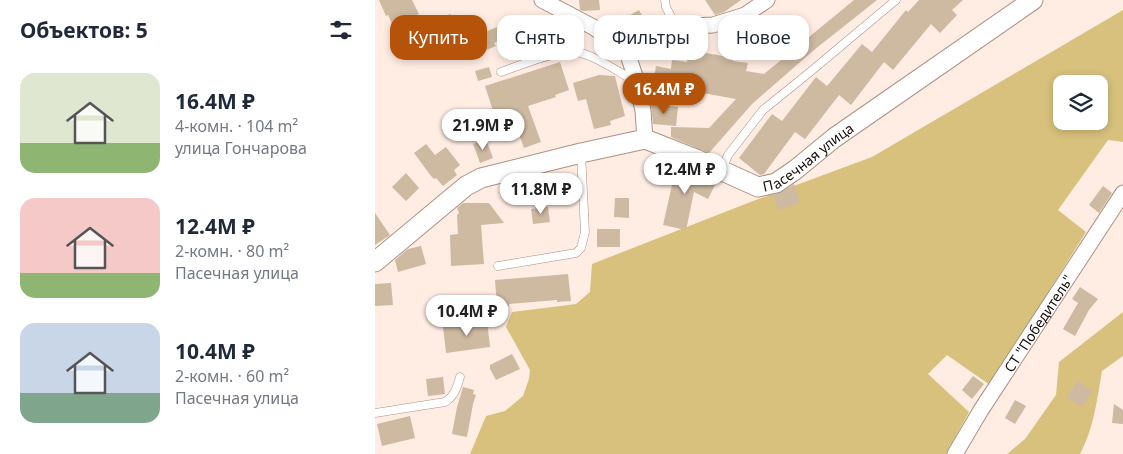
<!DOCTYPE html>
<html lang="ru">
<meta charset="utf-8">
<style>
body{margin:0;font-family:"Noto Sans",sans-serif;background:#f6f6f7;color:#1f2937;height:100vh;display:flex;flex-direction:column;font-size:19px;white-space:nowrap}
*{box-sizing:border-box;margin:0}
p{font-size:16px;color:#747a83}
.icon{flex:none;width:28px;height:28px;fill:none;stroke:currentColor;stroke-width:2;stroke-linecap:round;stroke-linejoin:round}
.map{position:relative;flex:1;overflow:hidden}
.side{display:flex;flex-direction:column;background:#fff;width:375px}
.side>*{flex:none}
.guide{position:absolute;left:15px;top:15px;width:475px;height:45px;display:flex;gap:10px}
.buttons{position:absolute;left:678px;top:75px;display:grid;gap:10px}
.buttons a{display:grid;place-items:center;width:55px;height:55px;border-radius:10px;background:#fff;box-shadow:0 2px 8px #0003;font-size:25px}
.price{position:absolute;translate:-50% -42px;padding:0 11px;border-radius:18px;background:#fff;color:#222;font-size:16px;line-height:32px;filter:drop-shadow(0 1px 2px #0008)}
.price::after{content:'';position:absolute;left:50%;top:30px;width:15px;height:11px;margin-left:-8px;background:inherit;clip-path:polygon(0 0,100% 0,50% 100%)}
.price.on{background:#b45309;color:#fff}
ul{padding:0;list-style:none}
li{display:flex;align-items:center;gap:15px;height:125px;padding:0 20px}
li span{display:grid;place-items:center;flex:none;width:140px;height:100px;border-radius:15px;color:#555}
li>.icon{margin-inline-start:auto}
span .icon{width:60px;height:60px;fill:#fffc;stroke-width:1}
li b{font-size:21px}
h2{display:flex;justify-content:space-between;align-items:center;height:60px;padding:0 20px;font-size:21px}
.chip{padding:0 18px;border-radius:15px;background:#fff;box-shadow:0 2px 8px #0003;font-size:18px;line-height:45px}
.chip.on{background:#b45309;color:#fff}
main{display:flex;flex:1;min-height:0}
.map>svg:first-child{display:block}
</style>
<main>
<section class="side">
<h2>Объектов: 5<svg class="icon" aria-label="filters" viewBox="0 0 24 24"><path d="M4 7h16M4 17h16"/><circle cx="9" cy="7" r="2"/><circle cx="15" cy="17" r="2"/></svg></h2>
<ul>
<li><span style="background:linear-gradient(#dfe7d0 70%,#8fb573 0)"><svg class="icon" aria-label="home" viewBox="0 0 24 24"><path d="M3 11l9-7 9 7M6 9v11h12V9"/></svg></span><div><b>16.4M ₽</b><p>4-комн. · 104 m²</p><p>улица Гончарова</p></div></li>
<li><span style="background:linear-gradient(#f6c9c9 75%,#8fb573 0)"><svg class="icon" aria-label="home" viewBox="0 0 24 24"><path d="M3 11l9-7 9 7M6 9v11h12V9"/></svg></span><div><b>12.4M ₽</b><p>2-комн. · 80 m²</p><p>Пасечная улица</p></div></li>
<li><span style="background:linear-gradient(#c9d6e8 70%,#7fa58c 0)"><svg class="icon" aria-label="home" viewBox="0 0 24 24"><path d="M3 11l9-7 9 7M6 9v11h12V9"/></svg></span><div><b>10.4M ₽</b><p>2-комн. · 60 m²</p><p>Пасечная улица</p></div></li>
</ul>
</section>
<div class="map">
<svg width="748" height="454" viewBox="0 0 748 454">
<rect width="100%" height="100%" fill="#ffece2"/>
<!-- green -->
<path fill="#d7c17d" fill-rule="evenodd" d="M748 10V142L733 140 683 210 711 232 615 385 572 355 553 374 594 412 571 454H95L111 416 130 411 148 396 154 379 155 370 131 327 137 312 201 304 215 292 217 264 378 201 497 157ZM686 84H724V121H686Z
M748 312V356L727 371C722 399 719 428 705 454H632L650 439 681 395 684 362Z"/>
<!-- building -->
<path fill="#ceb9a1" d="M4 0H37L44 14 18 26 13 15 11 16Z
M204 0H224L225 10 208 11 205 10Z
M330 0H366L349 12 340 15Z
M479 0H502L439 50 377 104 334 153 296 137V127L334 128 361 99 278 84 281 66 296 69 297 60 312 62 314 50 359 58 358 61 373 63 371 71 389 74Z
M544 0H588L577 10 582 15 565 33 556 24 518 70 509 62 476 105 464 95 430 139 420 132 389 174 385 175 364 158 397 114 407 121 441 77 452 86 487 44 497 52 531 10 533 12Z
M264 10 274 28 252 40 241 23Z
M74 14 89 20 83 36 68 30Z
M144 16 151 33 148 31 119 43 121 46 104 53 98 37 132 23 129 22Z
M185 62 194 90 180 95 181 97 153 106 166 142 149 148 135 109 119 114 110 86Z
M114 67 117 77 103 81 100 71Z
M224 75 240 76 250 116 235 121 236 125 219 129 211 99 203 101 198 83Z
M276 104 303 107 301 126 278 124Z
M111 139 118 158 105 163 98 144Z
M51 144 60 155 71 147 85 165 79 170 82 175 68 186 61 178 59 179 56 176 39 153Z
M302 164 342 181 333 199 319 192 311 230 288 225 297 185 295 184Z
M31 173 44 188 31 201 17 187Z
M419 184 425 202 403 210 398 195 407 192Z
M728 186 737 193 724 213 714 205Z
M240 198H254V218L239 217Z
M88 203H114L129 223 106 225 109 264 76 266 75 235 83 234 82 215 84 213 82 208Z
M173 207 175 222 158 224 156 209Z
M0 213 15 235 0 245Z
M222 229H245V247H222Z
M46 246 51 264 23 272 20 260 33 249Z
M193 274 196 301 182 302V300L134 304V306L122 307 120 280Z
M16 283 18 305 0 306V284Z
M705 287 723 299 714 310 700 336 688 329 703 303 697 299Z
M112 320 115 347 71 353 68 326Z
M137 354 145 369 121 380 115 369V365Z
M598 376 609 384 597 399 587 390Z
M68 377 70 394 53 396 51 379Z
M702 381 718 391 707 407 692 398Z
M88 387 99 390 98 394 101 395 98 404 92 437 77 434 82 407Z
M640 400 651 406 640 424 630 418Z
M739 404 748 410V424L737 423Z
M35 416 40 438 7 446 2 424Z"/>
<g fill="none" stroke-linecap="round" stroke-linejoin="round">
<!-- service casing -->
<g stroke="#ad9081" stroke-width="9">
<path id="service" d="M290 0 291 7 302 29
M126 72C143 66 184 49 201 52 220 55 243 72 260 81
M347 170 353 155 388 110 435 72 521 0
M123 266 201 253 206 248 210 232 206 153
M0 413 70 402C80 396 82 387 85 377"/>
</g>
<!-- minor casing -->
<g stroke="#ad9081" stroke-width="17">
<g id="minor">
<path d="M167 0 218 27 252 52 262 82 268 111 270 139"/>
<path d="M252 52 302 29 318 26 338 25 370 15 392 0"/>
<path id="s1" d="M580 454 606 410 748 193"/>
</g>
</g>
<!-- tertiary casing -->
<g stroke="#ad9081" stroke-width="21">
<g id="tertiary">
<path id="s2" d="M0 262 91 186 106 178 206 153 270 139 321 159 383 187 401 183 420 170 459 138 658 0"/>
</g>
</g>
<!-- service -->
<use href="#service" stroke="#fff" stroke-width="8"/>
<!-- minor -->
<use href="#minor" stroke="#fff" stroke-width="15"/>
<!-- tertiary -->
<use href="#tertiary" stroke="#fff" stroke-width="19"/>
</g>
<g text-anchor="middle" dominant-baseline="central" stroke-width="4" stroke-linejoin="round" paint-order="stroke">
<!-- street labels -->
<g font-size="14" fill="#180e09" stroke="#fff">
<text stroke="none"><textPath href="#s2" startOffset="486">Пасечная улица</textPath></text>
<text stroke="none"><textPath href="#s1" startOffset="155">СТ "Победитель"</textPath></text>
</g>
</g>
</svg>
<div class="buttons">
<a><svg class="icon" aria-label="layers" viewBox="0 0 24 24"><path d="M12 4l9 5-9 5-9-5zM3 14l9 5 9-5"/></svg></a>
</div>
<b class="price on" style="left:289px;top:115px">16.4M ₽</b>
<b class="price" style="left:108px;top:151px">21.9M ₽</b>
<b class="price" style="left:310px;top:195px">12.4M ₽</b>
<b class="price" style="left:166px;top:215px">11.8M ₽</b>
<b class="price" style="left:92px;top:337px">10.4M ₽</b>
<div class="guide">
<a class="chip on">Купить</a>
<a class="chip">Снять</a>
<a class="chip">Фильтры</a>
<a class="chip">Новое</a>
</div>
</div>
</main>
